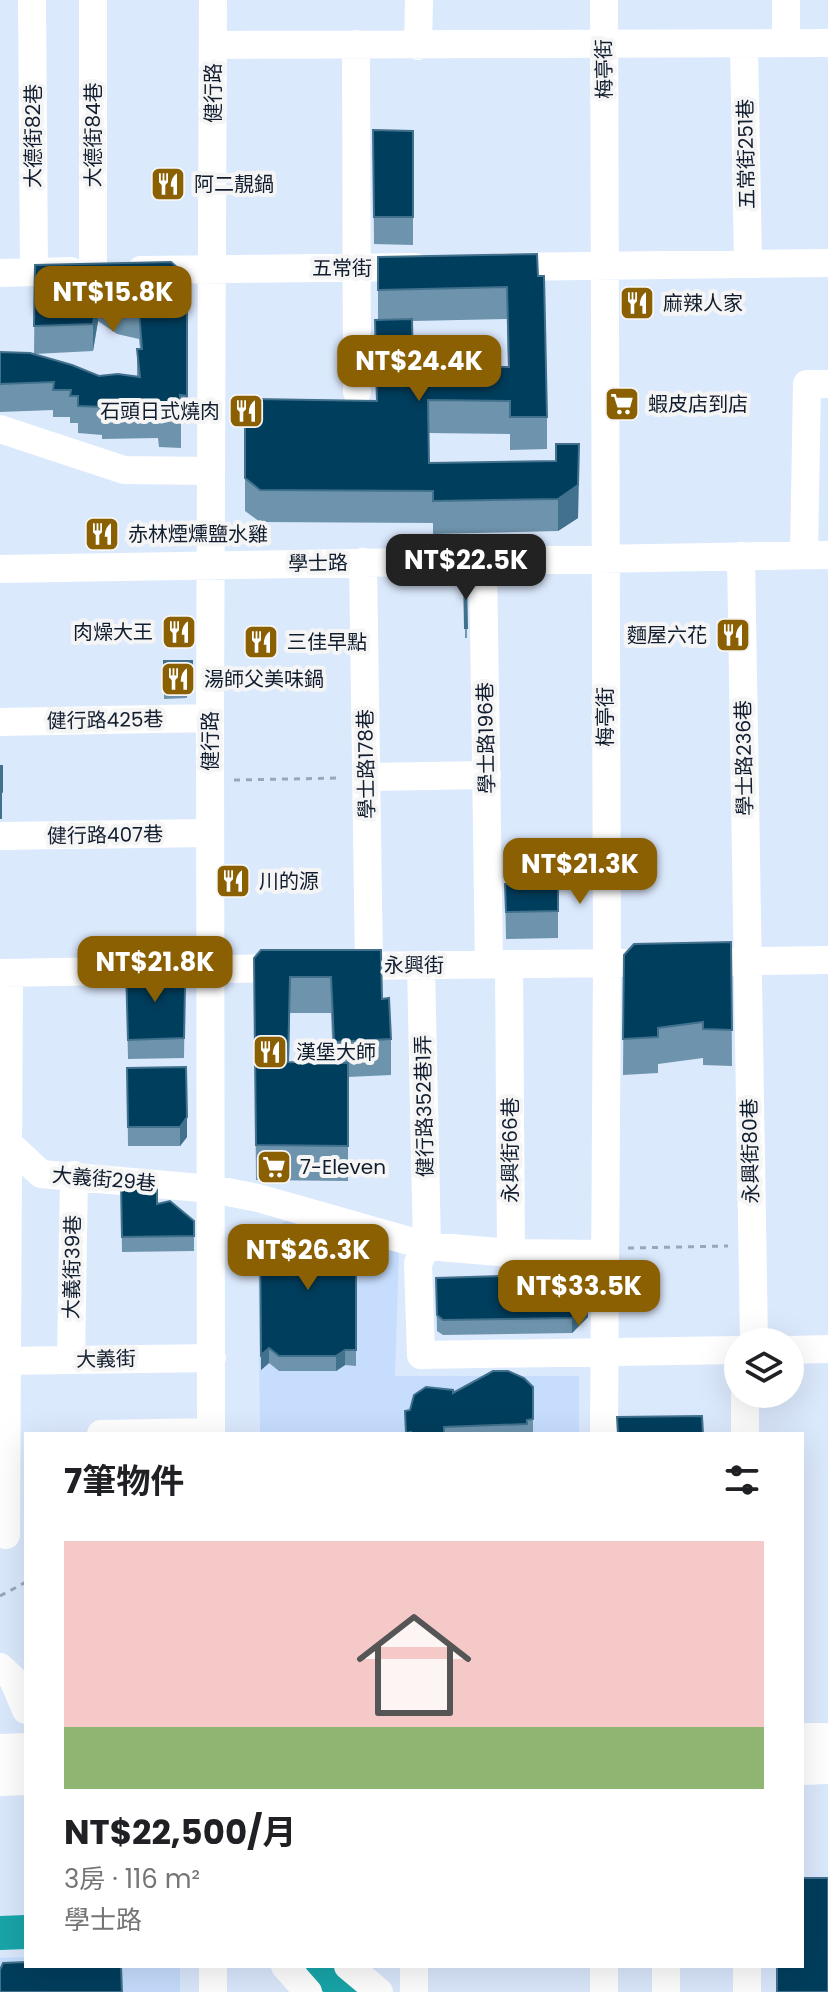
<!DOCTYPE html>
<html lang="zh-TW">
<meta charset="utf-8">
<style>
body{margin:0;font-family:Poppins,"Noto Sans TC",sans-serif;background:#f2f2f2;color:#202124;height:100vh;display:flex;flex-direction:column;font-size:30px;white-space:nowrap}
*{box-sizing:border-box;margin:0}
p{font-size:26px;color:#757577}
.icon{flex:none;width:44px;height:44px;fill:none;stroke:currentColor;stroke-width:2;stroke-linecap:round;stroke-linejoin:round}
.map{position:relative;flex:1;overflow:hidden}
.drawer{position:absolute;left:24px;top:1432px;width:780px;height:536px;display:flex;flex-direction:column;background:#fff;border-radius:0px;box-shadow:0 8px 32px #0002}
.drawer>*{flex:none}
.controls{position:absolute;left:724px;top:1328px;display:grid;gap:16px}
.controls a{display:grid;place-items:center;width:80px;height:80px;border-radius:50%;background:#fff;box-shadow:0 8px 32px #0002;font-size:40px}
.price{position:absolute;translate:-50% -68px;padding:0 18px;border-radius:16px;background:#8b6002;color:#fff;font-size:26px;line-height:52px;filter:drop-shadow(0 2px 4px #0008)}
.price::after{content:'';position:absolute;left:50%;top:48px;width:24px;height:18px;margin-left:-12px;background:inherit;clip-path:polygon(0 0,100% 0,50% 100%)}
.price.active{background:#222;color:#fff}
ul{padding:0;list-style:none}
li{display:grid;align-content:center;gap:16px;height:424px;padding:0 40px}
li span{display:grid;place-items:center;height:248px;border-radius:0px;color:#555}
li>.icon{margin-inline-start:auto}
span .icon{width:144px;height:144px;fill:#fffc;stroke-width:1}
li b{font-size:34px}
h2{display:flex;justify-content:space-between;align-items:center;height:96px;padding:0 40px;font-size:34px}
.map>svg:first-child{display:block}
</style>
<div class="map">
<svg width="828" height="1992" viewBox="0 0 828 1992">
<rect width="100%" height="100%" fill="#dbe9fd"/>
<!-- built -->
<path fill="#c6ddfe" d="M286 1221 399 1253 395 1376H579V1434H260L258 1240Z
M26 1957V1966H180V1992H0V1958Z"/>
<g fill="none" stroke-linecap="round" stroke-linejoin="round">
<!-- river -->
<path stroke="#18a5a9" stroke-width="34" d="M0 1933 26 1932
M323 1966 346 1992"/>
<!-- path -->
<path stroke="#9aa7ba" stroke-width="3" stroke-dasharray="6 6" stroke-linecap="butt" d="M234 780 342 778
M628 1248 728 1246
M0 1596 26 1582"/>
<!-- minor -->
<path stroke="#fff" stroke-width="28" d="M32 0 34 272
M604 0 607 963 604 1434
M786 0V43
M356 44 357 392
M744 44 748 263
M213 45 828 43
M418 46 419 0
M501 267 828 263
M141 270 415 267
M93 271V0
M0 273 71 271
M0 429 124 470 211 471
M804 555 807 384H828
M741 556 754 1342
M483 560 489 964
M363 562 369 965
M0 569 828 555
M0 722 210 718
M366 777 487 775
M0 836 210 833
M693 962 828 960
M345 966 623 963
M421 966 427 1246 418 1263 421 1355 738 1350
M0 973 291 968
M8 1143 41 1174 212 1189 258 1198 427 1246 511 1253 509 964
M511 1253 605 1254
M790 1350 828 1349
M71 1360 74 1175
M0 1361 212 1358
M745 1394V1434
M101 1434 211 1432
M211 1434 210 718 213 0
M6 1535 9 973
M0 1667 13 1679 26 1710
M285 1966 308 1992
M348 1966 379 1992
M604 1966V1992
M666 1966V1992
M747 1966V1992
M213 1992V1966
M414 1992V1966"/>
<!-- major -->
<path stroke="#fff" stroke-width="34" d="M802 1740H828
M0 1751 26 1750
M802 1768 828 1767
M0 1779 26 1778"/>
</g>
<!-- wall -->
<path fill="#6e94ad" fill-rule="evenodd" d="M373 130 413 131V245L374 244Z
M537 254 547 417V449L510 450V434L428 433 429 463 579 476 578 518 558 531 433 534V523L260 522 245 511V424L252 425V399L376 401 375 320H378V257ZM507 319 508 367H413L412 321Z
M35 265 187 276V424L181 423V448L159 447 158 438 102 439V435L78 433V423H70V417H53V410L0 412V352L99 376 137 377V349H140L139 339 117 334 98 321 93 351 34 354Z
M466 575 467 638H465V609Z
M164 661H192V687L186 698 164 699Z
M558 883V938L506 939 505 884Z
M731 942 732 1066 703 1065V1058L658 1064V1073L623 1075 624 955Z
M381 950 382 999 391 1039V1075L348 1077V1181L256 1180 254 958ZM290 1013H331L333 1063 289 1062Z
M126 968 185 986 184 1058 128 1059Z
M186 1067 187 1137 180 1146H128L127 1068Z
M121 1184 194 1221V1251L122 1252Z
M356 1232V1366L345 1365 336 1371H279L269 1363 261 1370 260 1233 268 1234 344 1235Z
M588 1270V1317L572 1333 443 1335 437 1331 436 1278 564 1274Z
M533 1387V1434H405V1411L410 1410 453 1393Z"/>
<!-- shaded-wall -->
<path fill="#42718d" d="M98 293V321L93 351V324Z
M579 444 578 518 558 531V499Z
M192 677V687L186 698V688Z
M2 792V819H0V793Z
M187 1117V1137L180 1146V1127Z
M588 1302V1317L572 1333V1318Z
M269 1348V1363L261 1370V1355Z
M345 1350V1365L336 1371V1356Z"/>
<!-- building -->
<path fill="#003e5d" stroke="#42718d" stroke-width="2" d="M373 130 413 131V217H374Z
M537 254 538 276H544L547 417H510V401L428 400 429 463 556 461V444H579L578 485 558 499 433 501V491L260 490 245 478V424L253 425 252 399 377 401 375 320 412 319 413 367H509L507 287 378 290V257Z
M171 262 187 276V396L180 395 181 420H159L158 410 102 412V407L78 406V396H70L71 390H53L54 382 0 384V352L30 353 72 365 99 376 118 374 140 377 137 349H142L139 311 117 307 98 293 93 324 34 326 35 265Z
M464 575H466L467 628H465Z
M164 661H192V677L186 688 164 689Z
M0 766H2V792L0 793Z
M558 883V911L506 912 505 884Z
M731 942 732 1030 703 1029V1022L658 1028V1037L623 1039 624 955 634 944Z
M261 950H381L382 999 389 998 391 1039 334 1042 331 977H290L288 1062 348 1063V1146L256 1145 254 958Z
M126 968H168L185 986 184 1038 128 1040Z
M186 1067 187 1117 180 1127H128L127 1068Z
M121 1184 157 1186V1204L170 1201 194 1221V1236L122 1237Z
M280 1228H337L344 1235 356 1232V1350H345L336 1356H279L269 1348 261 1355 260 1233 268 1234Z
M588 1270V1302L572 1318 443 1320 437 1315 436 1278 564 1274V1271Z
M493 1371H508L524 1378 533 1387V1419L527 1420V1424L444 1427V1434H411V1432L406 1433 405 1411 410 1410 414 1395 426 1387 453 1390V1393Z
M702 1416 703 1434H618L617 1417Z
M802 1878H828V1992H777V1966H802Z
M26 1962V1966H121L122 1992H0V1970L3 1963Z"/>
<!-- icons -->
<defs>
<g id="restaurant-square" transform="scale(1.8)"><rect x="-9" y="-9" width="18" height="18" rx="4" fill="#8b6002" stroke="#f5f5f5"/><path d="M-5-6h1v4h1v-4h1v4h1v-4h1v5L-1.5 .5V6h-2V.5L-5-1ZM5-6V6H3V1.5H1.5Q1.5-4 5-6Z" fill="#fff"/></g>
<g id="supermarket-square" transform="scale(1.8)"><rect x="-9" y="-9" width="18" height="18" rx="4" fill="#8b6002" stroke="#f5f5f5"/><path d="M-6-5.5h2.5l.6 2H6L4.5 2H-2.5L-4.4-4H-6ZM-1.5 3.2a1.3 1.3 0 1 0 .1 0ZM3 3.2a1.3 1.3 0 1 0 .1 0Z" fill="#fff"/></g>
</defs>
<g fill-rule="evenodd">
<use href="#restaurant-square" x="168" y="184"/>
<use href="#restaurant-square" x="637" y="303"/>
<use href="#supermarket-square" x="622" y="404"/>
<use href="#restaurant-square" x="246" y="411"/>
<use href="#restaurant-square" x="102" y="534"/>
<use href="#restaurant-square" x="179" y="632"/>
<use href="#restaurant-square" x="733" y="635"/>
<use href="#restaurant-square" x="261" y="642"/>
<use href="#restaurant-square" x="178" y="679"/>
<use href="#restaurant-square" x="233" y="881"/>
<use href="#restaurant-square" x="270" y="1052"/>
<use href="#supermarket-square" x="274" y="1167"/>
</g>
<g text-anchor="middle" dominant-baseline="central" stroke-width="8" stroke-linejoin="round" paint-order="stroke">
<!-- street labels -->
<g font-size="20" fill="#111d2e" stroke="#f5f5f5">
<text transform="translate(604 69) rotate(-91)">梅亭街</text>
<text transform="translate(213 93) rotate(-90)">健行路</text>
<text transform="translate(93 135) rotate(-90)">大德街84巷</text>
<text transform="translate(33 136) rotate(-90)">大德街82巷</text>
<text transform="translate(746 154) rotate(-91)">五常街251巷</text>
<text x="342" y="268">五常街</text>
<text transform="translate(318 563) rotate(-1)">學士路</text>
<text transform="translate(605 717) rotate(-90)">梅亭街</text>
<text transform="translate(105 720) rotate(-1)">健行路425巷</text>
<text transform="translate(486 738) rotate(-91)">學士路196巷</text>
<text transform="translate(210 741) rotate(-90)">健行路</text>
<text transform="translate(744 758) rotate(-91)">學士路236巷</text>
<text transform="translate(366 764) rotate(-91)">學士路178巷</text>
<text transform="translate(105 835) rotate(-1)">健行路407巷</text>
<text x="414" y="965">永興街</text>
<text transform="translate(424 1106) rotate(-91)">健行路352巷1弄</text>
<text transform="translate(510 1150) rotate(-90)">永興街66巷</text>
<text transform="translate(750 1151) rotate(-91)">永興街80巷</text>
<text transform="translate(104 1179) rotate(5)">大義街29巷</text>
<text transform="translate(72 1267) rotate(-89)">大義街39巷</text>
<text transform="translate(106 1359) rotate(-1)">大義街</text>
</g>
<!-- poi labels -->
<g font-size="20" fill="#111d2e" stroke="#f5f5f5" text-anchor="start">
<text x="194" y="184">阿二靚鍋</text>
<text x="663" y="303">麻辣人家</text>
<text x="648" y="404">蝦皮店到店</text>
<text x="220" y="411" text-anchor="end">石頭日式燒肉</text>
<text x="128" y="534">赤林煙燻鹽水雞</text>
<text x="153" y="632" text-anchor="end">肉燥大王</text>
<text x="707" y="635" text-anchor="end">麵屋六花</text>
<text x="287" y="642">三佳早點</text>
<text x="204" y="679">湯師父美味鍋</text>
<text x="259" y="881">川的源</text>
<text x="296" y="1052">漢堡大師</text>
<text x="300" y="1167">7-Eleven</text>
</g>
</g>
</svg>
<div class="controls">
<a><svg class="icon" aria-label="layers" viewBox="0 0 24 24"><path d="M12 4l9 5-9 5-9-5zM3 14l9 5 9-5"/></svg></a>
</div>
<b class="price" style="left:113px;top:334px">NT$15.8K</b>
<b class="price" style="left:419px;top:403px">NT$24.4K</b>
<b class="price active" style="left:466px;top:602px">NT$22.5K</b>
<b class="price" style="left:580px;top:906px">NT$21.3K</b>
<b class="price" style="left:155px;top:1004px">NT$21.8K</b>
<b class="price" style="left:308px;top:1292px">NT$26.3K</b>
<b class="price" style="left:579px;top:1328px">NT$33.5K</b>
<section class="drawer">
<h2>7筆物件<svg class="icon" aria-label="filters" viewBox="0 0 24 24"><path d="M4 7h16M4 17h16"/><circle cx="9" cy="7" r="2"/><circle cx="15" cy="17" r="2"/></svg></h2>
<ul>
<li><span style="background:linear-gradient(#f6c9c9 75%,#8fb573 0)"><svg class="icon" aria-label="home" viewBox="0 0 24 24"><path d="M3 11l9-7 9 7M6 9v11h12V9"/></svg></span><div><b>NT$22,500/月</b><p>3房 · 116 m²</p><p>學士路</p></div></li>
</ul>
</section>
</div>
